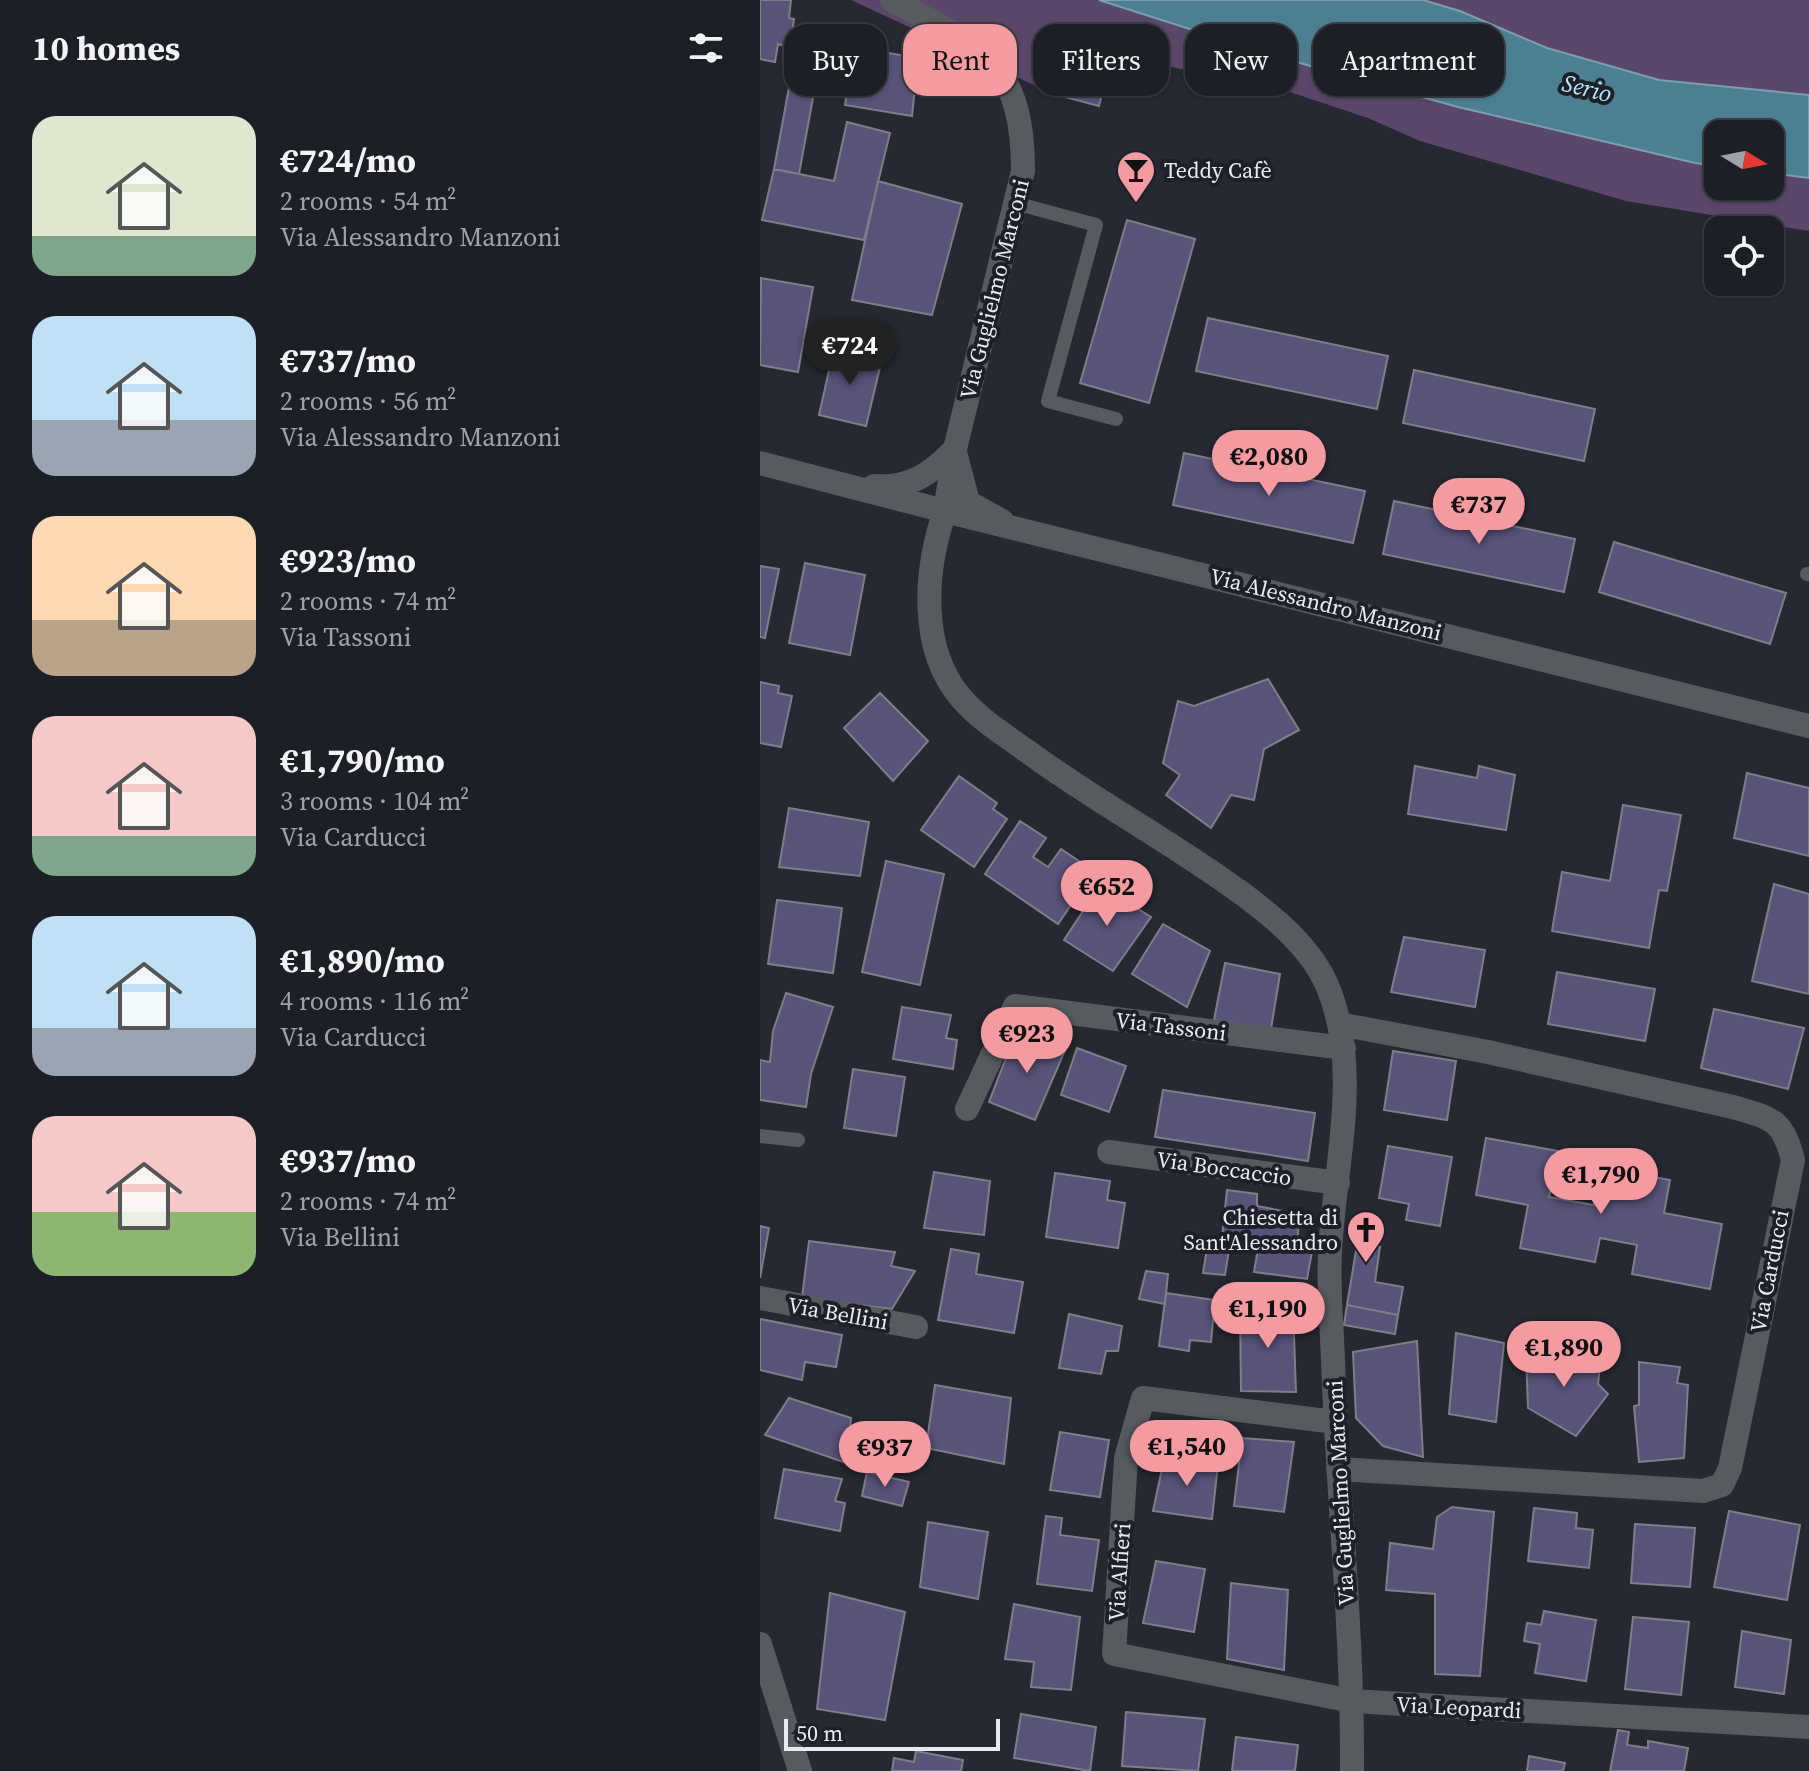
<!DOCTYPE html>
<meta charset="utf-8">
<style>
body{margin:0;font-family:"Source Serif 4",serif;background:#292c32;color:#f1f3f6;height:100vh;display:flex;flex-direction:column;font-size:30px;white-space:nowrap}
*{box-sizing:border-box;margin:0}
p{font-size:26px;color:#a0a2a7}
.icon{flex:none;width:44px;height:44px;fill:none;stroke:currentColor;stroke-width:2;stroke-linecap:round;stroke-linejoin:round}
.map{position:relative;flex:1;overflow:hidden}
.side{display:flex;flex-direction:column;background:#1c1f26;width:760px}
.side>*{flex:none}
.top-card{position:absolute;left:24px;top:24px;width:760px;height:72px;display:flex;gap:16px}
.needle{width:52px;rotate:100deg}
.tools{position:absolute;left:944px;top:120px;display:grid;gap:16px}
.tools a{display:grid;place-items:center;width:80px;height:80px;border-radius:16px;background:#1c1f26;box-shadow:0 2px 6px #0004,0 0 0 2px #3a3d43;font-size:40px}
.scale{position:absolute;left:24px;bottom:20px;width:216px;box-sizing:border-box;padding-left:8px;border:4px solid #e8ebf0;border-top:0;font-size:22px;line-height:28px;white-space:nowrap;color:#e8ebf0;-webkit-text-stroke:6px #1d2028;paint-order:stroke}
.price{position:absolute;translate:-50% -68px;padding:0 18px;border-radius:28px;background:#f49aa1;color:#111;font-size:26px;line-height:52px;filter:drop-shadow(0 2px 4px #0008)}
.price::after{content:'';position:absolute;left:50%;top:48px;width:24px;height:18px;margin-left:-12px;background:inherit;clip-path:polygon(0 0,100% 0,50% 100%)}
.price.selected{background:#222;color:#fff}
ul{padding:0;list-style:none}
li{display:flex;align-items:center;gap:24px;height:200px;padding:0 32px}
li span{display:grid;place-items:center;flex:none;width:224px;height:160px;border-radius:24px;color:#555}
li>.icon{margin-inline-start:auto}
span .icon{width:96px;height:96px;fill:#fffc;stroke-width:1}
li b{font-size:34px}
h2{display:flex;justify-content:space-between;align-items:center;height:96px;padding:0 32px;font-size:34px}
.chip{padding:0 28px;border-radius:24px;background:#1c1f26;box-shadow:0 2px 6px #0004,0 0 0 2px #3a3d43;font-size:28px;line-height:72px}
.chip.selected{background:#f49aa1;color:#111}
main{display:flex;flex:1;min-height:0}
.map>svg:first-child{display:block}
</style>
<main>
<section class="side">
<h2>10 homes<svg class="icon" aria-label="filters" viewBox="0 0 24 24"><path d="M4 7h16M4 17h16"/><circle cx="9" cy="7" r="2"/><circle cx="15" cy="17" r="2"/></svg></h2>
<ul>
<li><span style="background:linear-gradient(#dfe7d0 75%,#7fa58c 0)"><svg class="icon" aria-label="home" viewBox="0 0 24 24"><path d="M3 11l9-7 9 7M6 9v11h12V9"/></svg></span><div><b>€724/mo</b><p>2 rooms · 54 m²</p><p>Via Alessandro Manzoni</p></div></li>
<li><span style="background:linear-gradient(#bfe0f5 65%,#9aa5b1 0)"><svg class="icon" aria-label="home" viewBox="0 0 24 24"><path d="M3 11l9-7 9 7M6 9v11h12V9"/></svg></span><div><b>€737/mo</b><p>2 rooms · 56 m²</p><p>Via Alessandro Manzoni</p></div></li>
<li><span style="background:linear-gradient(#ffd9b3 65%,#b9a48a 0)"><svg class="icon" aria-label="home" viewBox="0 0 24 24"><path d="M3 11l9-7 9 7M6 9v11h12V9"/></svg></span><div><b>€923/mo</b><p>2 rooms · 74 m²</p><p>Via Tassoni</p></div></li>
<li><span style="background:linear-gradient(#f6c9c9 75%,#7fa58c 0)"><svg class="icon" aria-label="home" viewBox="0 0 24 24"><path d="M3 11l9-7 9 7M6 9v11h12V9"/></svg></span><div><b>€1,790/mo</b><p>3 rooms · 104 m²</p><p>Via Carducci</p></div></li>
<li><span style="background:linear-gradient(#bfe0f5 70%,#9aa5b1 0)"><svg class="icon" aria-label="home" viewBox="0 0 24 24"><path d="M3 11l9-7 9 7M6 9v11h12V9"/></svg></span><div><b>€1,890/mo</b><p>4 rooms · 116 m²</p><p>Via Carducci</p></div></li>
<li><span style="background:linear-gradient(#f6c9c9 60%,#8fb573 0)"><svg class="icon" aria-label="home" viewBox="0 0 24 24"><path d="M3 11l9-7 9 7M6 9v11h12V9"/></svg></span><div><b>€937/mo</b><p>2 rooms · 74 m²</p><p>Via Bellini</p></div></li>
</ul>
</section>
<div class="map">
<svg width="1049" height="1771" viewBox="0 0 1049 1771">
<rect width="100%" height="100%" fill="#262932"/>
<!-- forest -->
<path fill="#5b476a" d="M91 0H339L511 55 698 107 958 166V186H1010V173L1049 178V231L866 201 660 141 608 118 521 89 352 55 339 106 293 94Z
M663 0H1049V95L899 80 787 48 700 11Z"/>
<!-- water -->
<path fill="#4d7f93" stroke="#7c9faf" stroke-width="2" d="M339 0H663L700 11 787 48 899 80 1049 95V178L1010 173V134H958V166L935 163 698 107 511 55Z"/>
<!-- building -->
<path fill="#575379" stroke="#7f7e88" stroke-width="2" d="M0 0H31L29 18 34 19 30 47 18 44 15 62 0 59Z
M312 25 357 37 339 106 294 94Z
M39 33 64 38 39 174 14 169Z
M93 47 158 58 152 116 85 105Z
M87 122 130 133 104 240 2 220 14 169 74 181Z
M118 181 202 204 172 315 92 300Z
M367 220 435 239 389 403 320 383Z
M1 278 53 287 38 372 0 365Z
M448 318 628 356 617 409 436 371Z
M74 348 122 359 106 426 59 415Z
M654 370 835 409 824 461 643 423Z
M424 453 605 491 593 543 413 505Z
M634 501 815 539 804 592 623 554Z
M854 542 1026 593 1010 644 839 592Z
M45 563 105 575 90 655 29 643Z
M0 566 19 569 5 638 0 637Z
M508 679 539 730 504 749 494 800 471 795 451 828 406 795 420 775 403 763 418 701 434 706Z
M0 682 19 686 18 693 32 696 21 747 0 743Z
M120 693 168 741 133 781 84 728Z
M655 766 717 778 719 766 755 775 746 830 648 814Z
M987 773 1049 788V856L974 838Z
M199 776 237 803 233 809 247 819 214 867 161 830Z
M863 805 921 815 907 891 899 890 889 948 792 931 802 872 850 881Z
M29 808 109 822 100 876 19 867Z
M260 821 286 838 273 857 288 867 301 849 334 871 298 924 225 874Z
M126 861 184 874 160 985 102 972Z
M1014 884 1049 894V994L992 981Z
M340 885 391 917 353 971 304 940Z
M17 900 82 908 73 973 8 964Z
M403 924 450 951 427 1007 372 974Z
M644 937 725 950 715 1007 631 992Z
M465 963 520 974 511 1029 454 1020Z
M797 972 895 989 885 1041 788 1024Z
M26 993 73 1007 51 1074 46 1107 0 1100V1060L10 1062 13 1031Z
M142 1007 191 1015 186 1038 197 1040 193 1069 133 1059Z
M954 1009 1044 1028 1028 1089 941 1068Z
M256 1032 306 1048 275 1120 229 1102Z
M317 1048 366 1066 349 1112 301 1095Z
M633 1051 696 1061 687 1120 624 1110Z
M93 1069 145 1077 136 1136 84 1128Z
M403 1090 555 1113 548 1161 395 1137Z
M726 1138 798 1151 789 1197 834 1205 841 1167 910 1180 904 1213 962 1224 950 1289 872 1274 877 1245 840 1238 835 1262 760 1248 768 1205 716 1195Z
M628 1146 692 1157 680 1226 646 1220 649 1204 619 1198Z
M174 1172 230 1181 224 1235 164 1228Z
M295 1173 350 1181 347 1200 365 1203 358 1248 286 1237Z
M467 1190 497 1194V1206L539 1214 538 1236 554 1241 547 1279 494 1272 499 1243 470 1244 465 1275 443 1273 448 1242 462 1238Z
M0 1226 9 1228 0 1278Z
M49 1241 135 1252 131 1266 155 1271 132 1309 42 1298Z
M597 1245 620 1247 615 1282 643 1287 638 1315 587 1305Z
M191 1249 219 1254 216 1274 263 1282 254 1333 178 1320Z
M386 1271 408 1274 405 1304 379 1299Z
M406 1293 455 1300 451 1342 430 1340 429 1351 399 1346Z
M587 1305 638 1315 635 1334 584 1325Z
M533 1307 536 1392 481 1391 480 1308Z
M309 1314 362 1326 358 1351H346L341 1374 299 1368Z
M0 1319 82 1335 76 1367 45 1362 42 1380 0 1370Z
M696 1333 744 1343 736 1422 689 1414Z
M657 1341 663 1457 623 1446 596 1418 593 1352Z
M766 1353 841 1358 838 1384 848 1394 816 1436 768 1408Z
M879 1362 920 1367 917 1383 928 1385 924 1458 879 1462 874 1406 879 1405Z
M175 1385 251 1398 244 1464 166 1448Z
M29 1398 91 1418 90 1429 105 1433 95 1466 5 1435Z
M300 1432 349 1440 340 1497 290 1490Z
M482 1438 534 1442 524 1512 474 1506Z
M405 1455 458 1464 452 1519 393 1511Z
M24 1469 82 1479 75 1501 85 1503 80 1531 15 1518Z
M107 1472 149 1482 142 1506 102 1496Z
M692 1507 734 1512 720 1676 675 1674V1594L626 1590 630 1543 673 1549 677 1517Z
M774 1508 817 1513 816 1528 833 1530 829 1568 768 1561Z
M969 1511 1040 1525 1027 1600 954 1587Z
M286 1516 302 1518 300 1535 339 1540 332 1591 277 1584Z
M168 1522 228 1532 218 1599 160 1587Z
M875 1524 935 1528 930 1587 871 1583Z
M396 1561 445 1569 434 1632 383 1623Z
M471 1583 528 1590 524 1670 467 1659Z
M70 1593 145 1612 125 1720 57 1709Z
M254 1604 320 1617 311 1690 271 1687 274 1662 245 1659Z
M784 1611 836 1620 826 1681 775 1673 780 1644 764 1641 767 1623 781 1625Z
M873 1617 929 1622 921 1695 865 1689Z
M982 1631 1031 1640 1024 1694 975 1687Z
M366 1712 445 1719 438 1771 362 1766Z
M261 1714 336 1727 330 1771 254 1758Z
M858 1730 869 1732 867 1745 888 1748V1741L928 1748 924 1771H850Z
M476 1737 538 1745 535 1771H472Z
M156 1751 203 1760 201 1771H132L134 1758 154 1762Z
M769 1756 805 1763 803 1771H767Z"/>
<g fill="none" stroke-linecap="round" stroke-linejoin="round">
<!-- service -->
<path stroke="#575a5e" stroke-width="14" d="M255 203 336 225 288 401 356 419
M1047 574H1049
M0 1136 38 1140"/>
<!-- minor -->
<path stroke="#575a5e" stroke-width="24" d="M195 452 208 502 242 521
M0 463 185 511C165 569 158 649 202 699 221 721 248 737 271 754 340 804 415 844 484 895 515 918 551 948 567 985 603 1071 574 1165 570 1253 568 1289 572 1326 573 1362 578 1499 593 1635 592 1771
M114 486C149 489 171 474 195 449
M207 1109 255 1006 584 1048
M349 1152 578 1183
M0 1298 156 1327
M575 1422 383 1398 366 1458 354 1654 592 1701 1049 1727
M578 1469 943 1491 962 1485 970 1468 1033 1160C1022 1118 1012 1119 973 1107L728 1052 579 1024"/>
<!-- tertiary -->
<path stroke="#575a5e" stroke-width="24" d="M132 0C220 48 263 60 263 171L195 449 185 511 1049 726
M0 1644 40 1771"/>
</g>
<!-- icons -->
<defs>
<g id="bar-pin" transform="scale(2)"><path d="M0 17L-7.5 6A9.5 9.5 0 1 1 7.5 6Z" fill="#f49aa1" stroke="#1d2028"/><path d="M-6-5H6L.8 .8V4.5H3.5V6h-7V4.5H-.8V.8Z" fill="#111"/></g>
<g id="church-pin" transform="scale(2)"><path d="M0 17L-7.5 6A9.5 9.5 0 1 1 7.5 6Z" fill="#f49aa1" stroke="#1d2028"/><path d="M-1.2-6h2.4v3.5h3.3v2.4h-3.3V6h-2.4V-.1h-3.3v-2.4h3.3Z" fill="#111"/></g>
</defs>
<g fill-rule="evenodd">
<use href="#bar-pin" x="376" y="170"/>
<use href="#church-pin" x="606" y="1230"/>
</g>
<g text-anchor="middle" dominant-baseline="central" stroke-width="8" stroke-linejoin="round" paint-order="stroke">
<!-- poi labels -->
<g font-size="22" fill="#e8ebf0" stroke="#1d2028" text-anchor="start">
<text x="404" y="170">Teddy Cafè</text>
<text x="578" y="1217" text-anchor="end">Chiesetta di<tspan x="578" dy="25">Sant'Alessandro</tspan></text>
</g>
<!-- street labels -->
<g font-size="22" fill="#e8ebf0" stroke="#1d2028">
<text transform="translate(234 289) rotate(-76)">Via Guglielmo Marconi</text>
<text transform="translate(566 604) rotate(14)">Via Alessandro Manzoni</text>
<text transform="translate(411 1026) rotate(7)">Via Tassoni</text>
<text transform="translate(464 1168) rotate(8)">Via Boccaccio</text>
<text transform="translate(1009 1271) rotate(-79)">Via Carducci</text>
<text transform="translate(78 1313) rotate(10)">Via Bellini</text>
<text transform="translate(580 1493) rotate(-93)">Via Guglielmo Marconi</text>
<text transform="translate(359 1572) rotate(-86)">Via Alfieri</text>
<text transform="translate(699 1707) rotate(3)">Via Leopardi</text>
</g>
<!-- water labels -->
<g font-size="24" font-style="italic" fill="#bae9fc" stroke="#1d2028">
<text transform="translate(827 88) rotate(14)">Serio</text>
</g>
</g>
</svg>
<div class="tools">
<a><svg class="needle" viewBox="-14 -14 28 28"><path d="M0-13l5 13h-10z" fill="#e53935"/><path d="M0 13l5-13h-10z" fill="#a0a2a7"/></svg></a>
<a><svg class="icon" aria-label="locate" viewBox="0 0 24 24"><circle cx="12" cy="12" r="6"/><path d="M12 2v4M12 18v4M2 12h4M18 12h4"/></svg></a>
</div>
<div class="scale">50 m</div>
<b class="price selected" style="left:90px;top:387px">€724</b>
<b class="price" style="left:509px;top:498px">€2,080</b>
<b class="price" style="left:719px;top:546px">€737</b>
<b class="price" style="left:347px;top:928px">€652</b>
<b class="price" style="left:267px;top:1075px">€923</b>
<b class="price" style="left:841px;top:1216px">€1,790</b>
<b class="price" style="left:508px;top:1350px">€1,190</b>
<b class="price" style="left:804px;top:1389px">€1,890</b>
<b class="price" style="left:427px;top:1488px">€1,540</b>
<b class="price" style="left:125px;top:1489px">€937</b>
<div class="top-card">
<a class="chip">Buy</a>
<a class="chip selected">Rent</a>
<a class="chip">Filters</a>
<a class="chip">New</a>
<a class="chip">Apartment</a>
</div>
</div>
</main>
